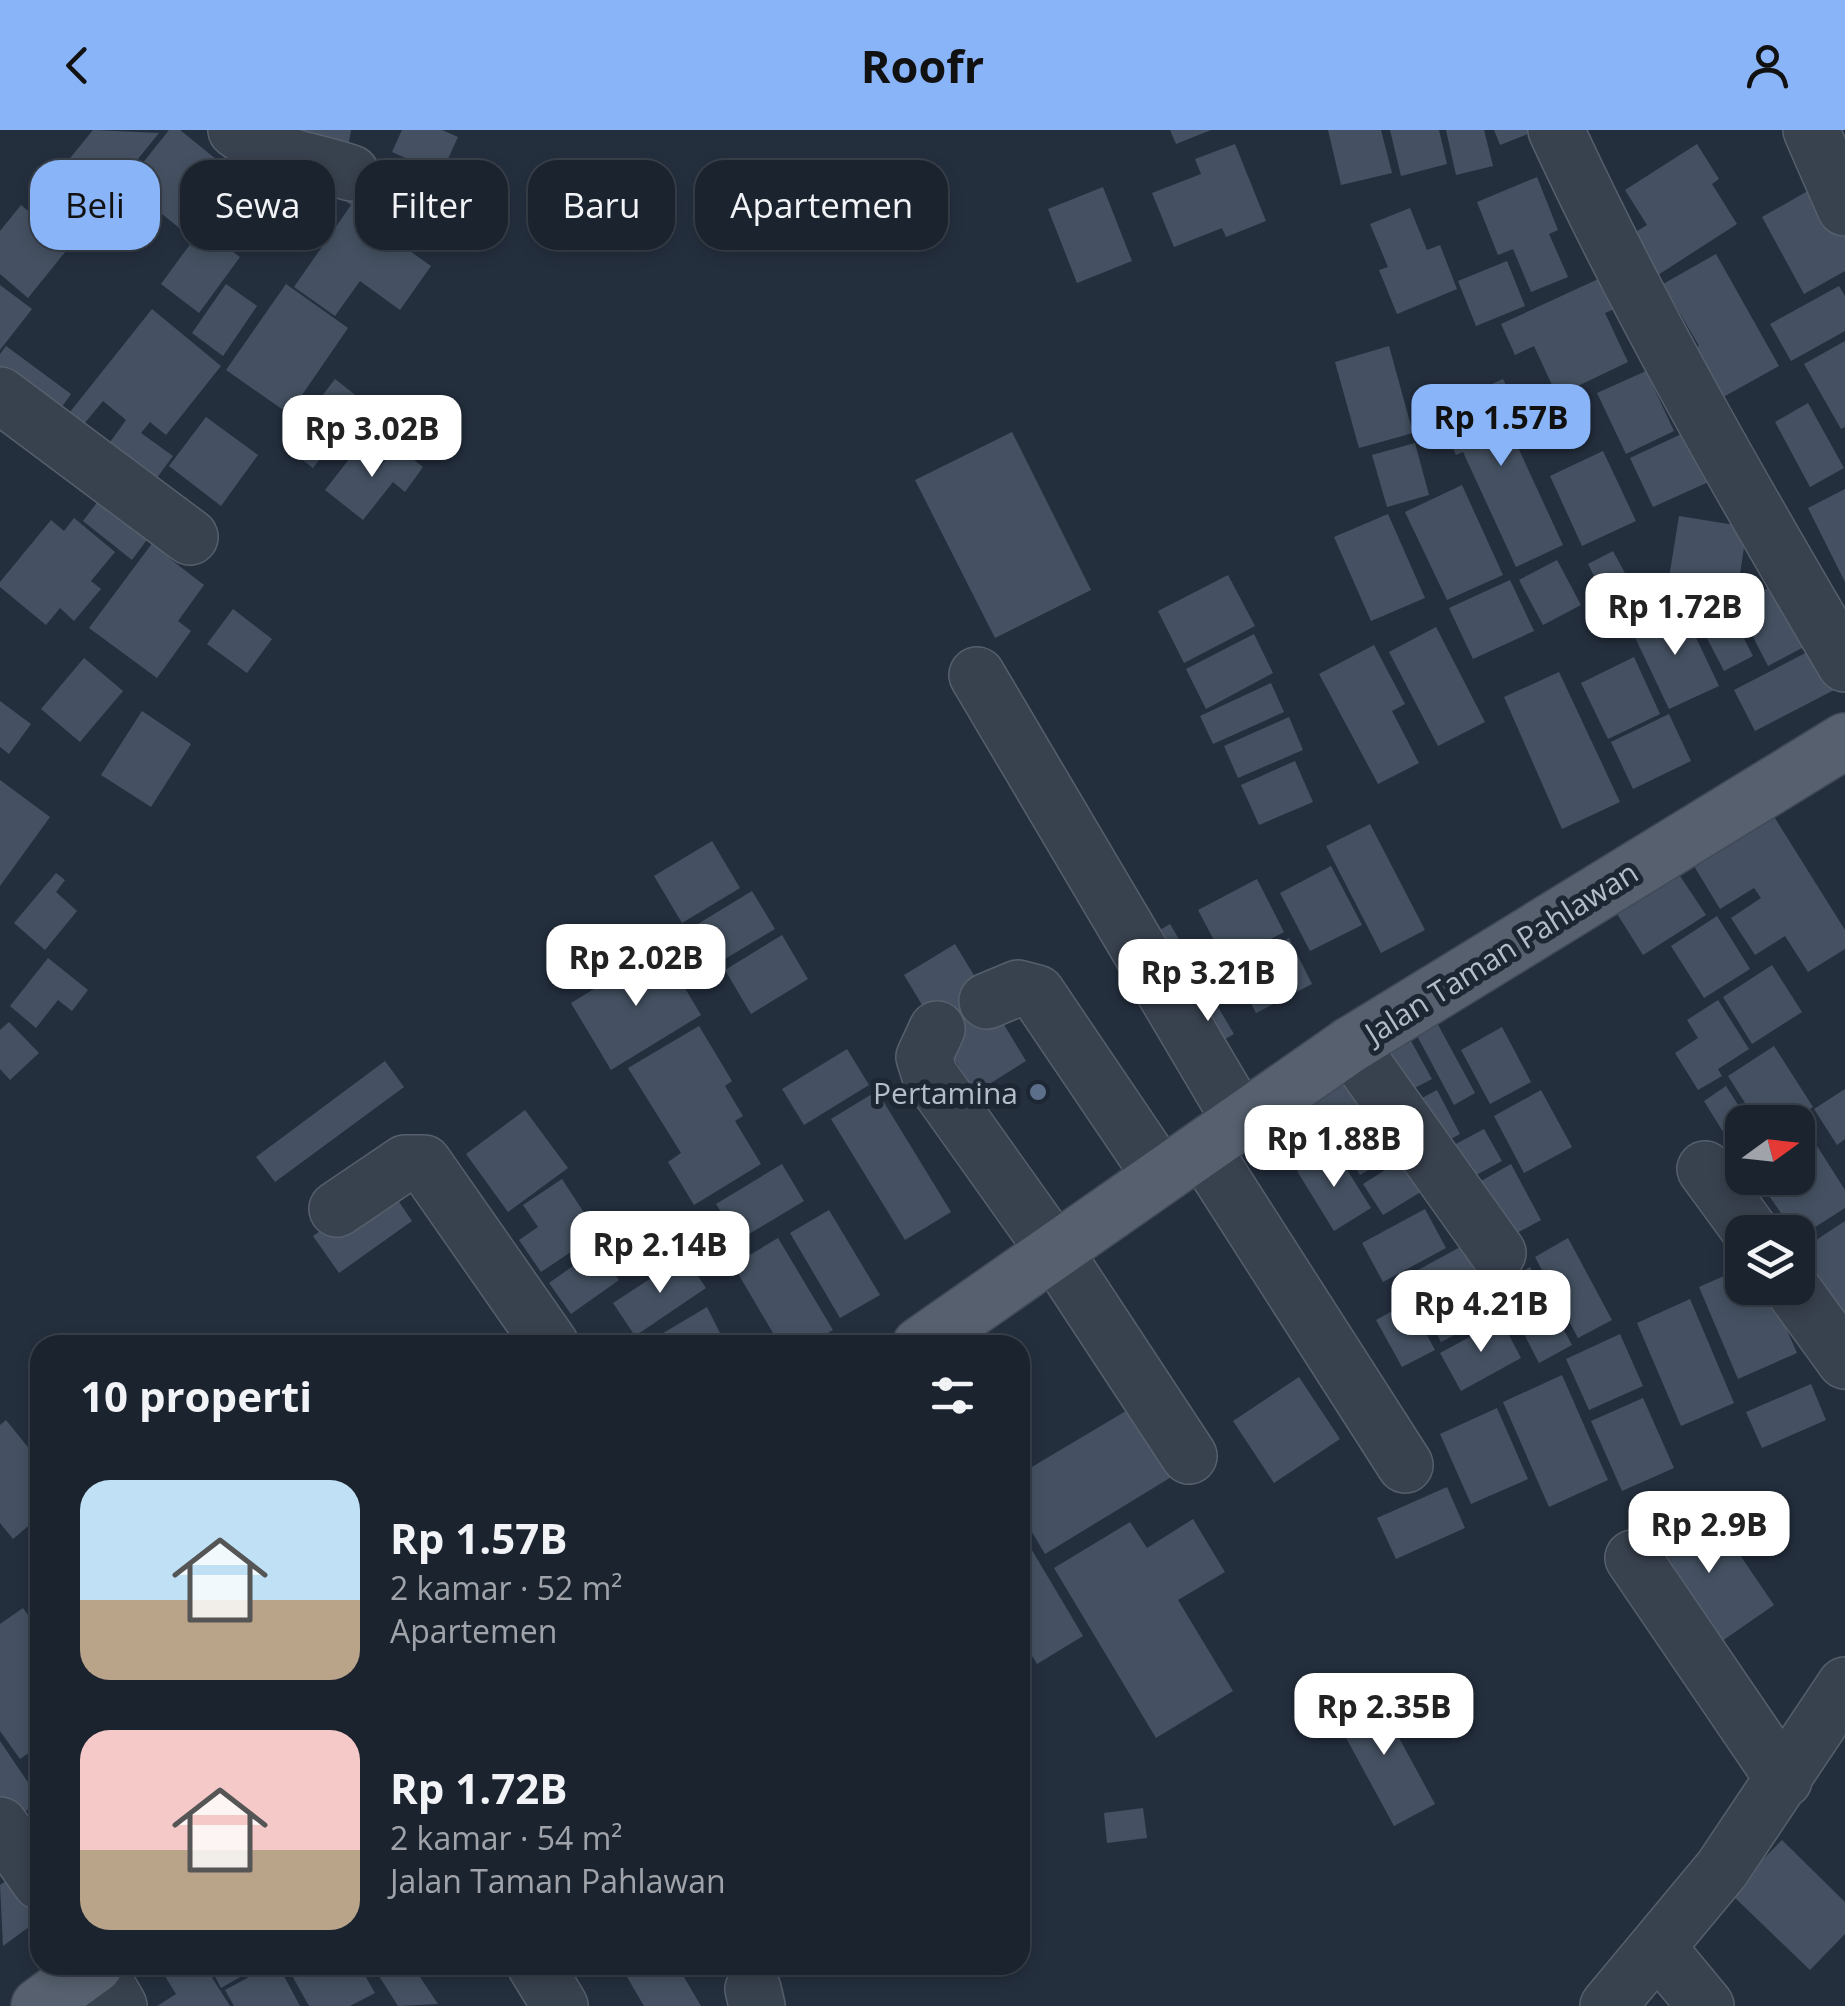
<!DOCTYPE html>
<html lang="id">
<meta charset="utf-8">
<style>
body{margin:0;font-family:"Open Sans",sans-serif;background:#282f3a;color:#f1f3f6;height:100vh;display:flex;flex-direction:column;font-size:38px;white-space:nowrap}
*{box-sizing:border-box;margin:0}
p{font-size:32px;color:#a0a4aa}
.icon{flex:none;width:55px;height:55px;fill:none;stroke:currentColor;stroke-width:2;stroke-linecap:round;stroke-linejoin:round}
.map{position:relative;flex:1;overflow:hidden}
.side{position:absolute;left:30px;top:1205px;width:1000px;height:640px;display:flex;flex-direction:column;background:#1b232e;border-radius:30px;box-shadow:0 5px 15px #0003,0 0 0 2px #39404a}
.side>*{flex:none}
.hud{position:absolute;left:30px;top:30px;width:1000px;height:90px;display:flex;gap:20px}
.needle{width:65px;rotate:75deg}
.fabs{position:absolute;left:1725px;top:975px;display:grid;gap:20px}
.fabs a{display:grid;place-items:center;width:90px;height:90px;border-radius:20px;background:#1b232e;box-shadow:0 5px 15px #0003,0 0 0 2px #39404a;font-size:50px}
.price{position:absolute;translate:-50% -85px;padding:0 22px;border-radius:20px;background:#fff;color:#222;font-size:32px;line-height:65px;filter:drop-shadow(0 2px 5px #0008)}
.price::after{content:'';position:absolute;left:50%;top:60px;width:30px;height:22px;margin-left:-15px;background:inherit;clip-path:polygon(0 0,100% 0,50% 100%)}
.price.active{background:#8ab4f8;color:#111}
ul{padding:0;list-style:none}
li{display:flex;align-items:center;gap:30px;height:250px;padding:0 50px}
li span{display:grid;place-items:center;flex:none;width:280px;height:200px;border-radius:30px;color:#555}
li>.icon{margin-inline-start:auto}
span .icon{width:120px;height:120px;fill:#fffc;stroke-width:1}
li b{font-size:42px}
h2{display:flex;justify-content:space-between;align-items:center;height:120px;padding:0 50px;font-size:42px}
.tag{padding:0 35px;border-radius:30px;background:#1b232e;box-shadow:0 5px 15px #0003,0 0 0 2px #39404a;font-size:35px;line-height:90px}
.tag.active{background:#8ab4f8;color:#111}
header{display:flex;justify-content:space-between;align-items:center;height:130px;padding:0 50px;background:#8ab4f8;color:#111;font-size:45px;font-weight:700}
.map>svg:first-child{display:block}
</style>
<header><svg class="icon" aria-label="back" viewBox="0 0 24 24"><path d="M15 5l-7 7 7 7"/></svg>Roofr<svg class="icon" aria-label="person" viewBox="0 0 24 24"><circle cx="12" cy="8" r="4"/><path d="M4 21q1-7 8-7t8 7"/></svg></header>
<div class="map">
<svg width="1845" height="1876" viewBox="0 0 1845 1876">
<rect width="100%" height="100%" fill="#242f3e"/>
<!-- building -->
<path fill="#455162" d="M93 0 159 3 78 103 37 69Z
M169 0H180L237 46 189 106 162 84 132 122 95 93Z
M294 0H351L349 12Z
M402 0H442L458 7 441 44 392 22Z
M1170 0H1211L1176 14Z
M1328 0H1381L1392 43 1341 55Z
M1390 0H1439L1447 34 1401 46Z
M1446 0H1484L1493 36 1456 45Z
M1494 0H1538L1500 15Z
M1235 14 1266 91 1226 107 1222 98 1174 117 1152 63 1201 44 1195 29Z
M1697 14 1719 49 1712 54 1737 94 1644 154 1618 113 1647 95 1625 60Z
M370 24 425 63 393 109 431 136 400 180 360 151 335 186 294 157 351 75 340 67Z
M1537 47 1558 100 1549 104 1568 147 1531 162 1513 119 1498 125 1477 72Z
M1820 54 1845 100V141L1804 164 1762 87Z
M1103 57 1132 131 1077 153 1048 79Z
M21 75 70 116 28 168 0 144V101Z
M1410 78 1427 120 1440 115 1457 159 1397 184 1379 140 1388 137 1370 94Z
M202 98 240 127 199 183 161 154Z
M1716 124 1779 236 1707 276 1679 226 1699 216 1663 154Z
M1507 131 1525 176 1476 196 1458 151Z
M1609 144 1624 175 1605 183 1628 232 1557 266 1534 216 1515 225 1501 194Z
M226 154 257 176 223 226 192 203Z
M286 154 348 198 289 284 226 240Z
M0 155 32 179 0 220Z
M1839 156 1845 166V201L1791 231 1770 194Z
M152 179 221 236 166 305 150 292 141 303 173 326 145 364 98 329 126 290 103 271 84 294 70 282Z
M1845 211V297L1841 299 1804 234Z
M6 216 71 264 51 292 0 254V224Z
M1389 216 1413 303 1359 318 1335 232Z
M1646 241 1674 301 1626 324 1597 263Z
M335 249 363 271 313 338 284 316Z
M1503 249 1524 294 1510 300 1563 415 1516 437 1463 322 1456 325 1436 280Z
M1808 273 1844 338 1810 357 1775 292Z
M206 287 258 325 221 376 169 336Z
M1690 300 1713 350 1653 377 1630 328Z
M1012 302 1091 460 995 508 915 350Z
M1415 313 1429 365 1387 377 1372 325Z
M396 316 423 337 405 362 393 352 363 390 325 360 357 319 380 337Z
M1603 321 1636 391 1582 416 1550 346Z
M1462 355 1503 445 1447 470 1405 382Z
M108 358 157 396 132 430 83 391Z
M1845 359V452L1808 378Z
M1388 384 1425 468 1371 491 1334 407Z
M1679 386 1747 397 1737 465 1668 454Z
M74 388 115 422 91 451 101 459 74 491 60 478 46 495 0 457V452L51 390 64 401Z
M165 396 183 409 169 428 204 455 178 491 191 501 157 548 89 498Z
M1613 421 1639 469 1613 483 1588 434Z
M1557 430 1581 475 1543 495 1519 450Z
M1228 445 1255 496 1184 533 1158 481Z
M1510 450 1534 501 1473 529 1449 478Z
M1784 450 1815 511 1768 536 1736 474Z
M1724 470 1753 526 1724 541 1695 485Z
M1681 476 1719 556 1669 579 1631 499Z
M233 479 272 509 247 543 207 514Z
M1436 497 1485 592 1438 616 1389 522Z
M1254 504 1273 543 1206 579 1186 539Z
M1374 515 1405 574 1392 581 1419 633 1378 654 1319 544Z
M1817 517 1838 558 1755 601 1734 560Z
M1634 527 1660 584 1608 609 1581 553Z
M84 528 123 561 80 612 41 579Z
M1559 542 1620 672 1562 699 1504 567Z
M1271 553 1284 582 1213 614 1200 586Z
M0 571 31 594 9 624 0 617Z
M142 581 191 614 151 677 101 645Z
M1669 584 1691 631 1633 659 1611 612Z
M1289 587 1303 620 1238 648 1224 616Z
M1295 631 1313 672 1259 695 1241 655Z
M0 650 50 687 0 756Z
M1773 685 1845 800V819L1808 842 1785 806 1755 825 1731 788 1761 768 1754 758 1720 779 1694 736Z
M1370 694 1425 800 1381 823 1326 716Z
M712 711 740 758 682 793 654 746Z
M1331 736 1362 795 1310 821 1280 763Z
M1676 740 1706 785 1643 825 1614 779Z
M56 743 65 750 56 762 77 781 45 820 14 793Z
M1257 749 1284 802 1226 833 1198 780Z
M752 761 775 799 695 847 673 809Z
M1717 786 1750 839 1704 868 1671 816Z
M1170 794 1193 833 1163 851 1140 812Z
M782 805 808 849 751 884 725 840Z
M1289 808 1312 854 1256 883 1233 838Z
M955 814 1026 931 975 963 904 845Z
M661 818 701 885 611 940 571 873Z
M48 828 88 860 72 881 58 870 36 898 10 876Z
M1772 835 1802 882 1752 914 1723 867Z
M1212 867 1234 904 1204 921 1182 885Z
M1718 870 1749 919 1718 939 1722 946 1698 960 1675 923 1698 908 1687 890Z
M1436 891 1475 963 1454 975 1415 902Z
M9 892 39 923 10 950 0 939V900Z
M699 896 732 951 725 956 743 986 735 991 761 1034 694 1075 668 1032 681 1023 628 938Z
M1502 897 1531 952 1490 974 1461 920Z
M1410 909 1432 949 1397 967 1376 927Z
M1774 916 1813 977 1789 992H1757L1728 946Z
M847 919 869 955 804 995 782 959Z
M1352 926 1408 1016 1360 1045 1333 1001 1289 1033 1264 994Z
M385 931 404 957 275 1052 256 1027Z
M1726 956 1749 992H1742V1019L1736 1023 1704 971Z
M1845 959V1009L1837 1015 1814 979Z
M1437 960 1460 1004 1429 1021 1405 977Z
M1541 960 1572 1017 1524 1043 1494 986Z
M877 961 951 1082 905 1110 831 989Z
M525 980 568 1038 508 1082 466 1024Z
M1805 997 1845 1060V1078L1798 1108 1757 1048H1798V1001Z
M1484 999 1502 1031 1456 1056 1439 1023Z
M1334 1019 1371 1078 1334 1101 1297 1041Z
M1404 1028 1424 1060 1383 1085 1363 1054Z
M782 1034 804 1071 739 1110 716 1074Z
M1511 1034 1541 1090 1504 1110 1474 1055Z
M562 1049 598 1104 541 1142 519 1110 538 1097 523 1075Z
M387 1054 412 1091 339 1143 313 1106Z
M1425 1079 1446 1118 1383 1152 1362 1113Z
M829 1080 880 1165 840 1188 790 1103Z
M1845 1091V1210L1823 1155 1801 1120Z
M778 1108 833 1200 807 1215H780L733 1135Z
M1568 1108 1612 1190 1578 1208 1535 1127Z
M1462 1116 1498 1182 1441 1212 1405 1147Z
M597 1119 619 1150 571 1184 549 1153Z
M685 1126 706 1158 635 1206 613 1173Z
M1530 1137 1572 1215 1539 1233 1498 1154Z
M1742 1138V1158H1750L1755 1169 1770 1162 1797 1223 1738 1249 1699 1157Z
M1690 1169 1734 1273 1681 1296 1637 1193Z
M1409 1172 1435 1220 1402 1237 1376 1190Z
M707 1177 726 1215H643Z
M1501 1190 1521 1228 1461 1261 1440 1223Z
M1620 1204 1643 1256 1589 1280 1566 1229Z
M1562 1245 1608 1350 1549 1377 1503 1272Z
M1299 1247 1340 1309 1274 1353 1233 1291Z
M1811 1254 1826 1290 1762 1318 1746 1282Z
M1643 1268 1674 1338 1622 1361 1591 1291Z
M1136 1275 1178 1343 1045 1424 1020 1382V1344Z
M1497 1278 1528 1349 1471 1374 1440 1304Z
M6 1290 40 1332V1386L13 1409 0 1393V1295Z
M1447 1357 1465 1398 1396 1429 1377 1388Z
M1706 1375 1774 1475 1712 1518 1644 1417Z
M1193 1389 1225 1442 1178 1470 1233 1561 1156 1608 1054 1438 1130 1392 1147 1418Z
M1020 1400 1083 1506 1037 1534 1020 1506Z
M23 1478 40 1502V1615L20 1629 0 1601V1494Z
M1373 1560 1435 1674 1394 1696 1332 1582Z
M0 1611 40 1670 3 1699 0 1694Z
M1143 1678 1147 1708 1107 1713 1104 1683Z
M1782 1710 1845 1772V1804L1810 1840 1730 1763Z
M17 1743 40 1776V1789L3 1816 0 1755Z
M158 1835H204L230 1876H157L176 1864Z
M209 1835H261L221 1858Z
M271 1835H278L300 1876H234L225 1860Z
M304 1835H359L375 1863 350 1876H309L290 1842Z
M372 1835H412L438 1874 398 1876Z
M620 1835H677L701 1876H644Z"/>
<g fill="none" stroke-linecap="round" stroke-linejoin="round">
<!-- minor casing -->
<g stroke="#565f6c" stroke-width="58">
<path id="minor" d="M236 0C271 27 309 29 351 43
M1556 0C1641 184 1742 359 1845 534
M1811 0 1845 78
M0 265 190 407
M977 545 1239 988
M987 871 1018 858 1037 863 1160 1045
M937 899 924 927 930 946 1053 1119 1189 1326
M1350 915 1498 1123
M1204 1021 1405 1335
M1705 1039 1751 1102
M337 1079 405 1033H424L551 1215
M1792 1158 1845 1231
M1633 1428 1784 1650
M0 1695 40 1752
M1658 1818 1706 1876
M95 1835 119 1876
M535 1835 560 1876
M753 1859 757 1876
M1608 1876 1722 1739 1845 1555"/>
</g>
<!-- major casing -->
<g stroke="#414a57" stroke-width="58">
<path id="major" d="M920 1215 1350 915 1845 611
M39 1876 95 1835"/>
</g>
<!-- minor -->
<use href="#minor" stroke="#38414e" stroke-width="55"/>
<!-- major -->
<use href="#major" stroke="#56606e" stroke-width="55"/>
</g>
<!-- markers -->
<circle fill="#5c6f8a" stroke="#1d2633" stroke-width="4" cx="1038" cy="962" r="10"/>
<g text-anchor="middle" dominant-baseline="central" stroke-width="10" stroke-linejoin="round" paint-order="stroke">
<!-- street labels -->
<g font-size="30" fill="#b4bcc9" stroke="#1d2633">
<text transform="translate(1501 822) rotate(-32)">Jalan Taman Pahlawan</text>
</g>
<!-- poi labels -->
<g font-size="30" fill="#b4bcc9" stroke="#1d2633" text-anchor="end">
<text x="1018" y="962">Pertamina</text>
</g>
</g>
</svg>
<div class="fabs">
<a><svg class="needle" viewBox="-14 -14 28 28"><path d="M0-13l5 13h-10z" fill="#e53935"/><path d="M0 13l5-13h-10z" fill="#a0a4aa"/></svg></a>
<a><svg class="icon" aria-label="layers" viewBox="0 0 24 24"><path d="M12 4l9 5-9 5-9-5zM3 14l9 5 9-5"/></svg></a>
</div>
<b class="price active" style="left:1501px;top:339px">Rp 1.57B</b>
<b class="price" style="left:372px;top:350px">Rp 3.02B</b>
<b class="price" style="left:1675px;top:528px">Rp 1.72B</b>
<b class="price" style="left:636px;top:879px">Rp 2.02B</b>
<b class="price" style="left:1208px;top:894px">Rp 3.21B</b>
<b class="price" style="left:1334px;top:1060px">Rp 1.88B</b>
<b class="price" style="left:660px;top:1166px">Rp 2.14B</b>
<b class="price" style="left:1481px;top:1225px">Rp 4.21B</b>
<b class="price" style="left:1709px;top:1446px">Rp 2.9B</b>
<b class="price" style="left:1384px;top:1628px">Rp 2.35B</b>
<div class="hud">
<a class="tag active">Beli</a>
<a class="tag">Sewa</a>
<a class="tag">Filter</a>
<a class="tag">Baru</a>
<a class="tag">Apartemen</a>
</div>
<section class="side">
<h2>10 properti<svg class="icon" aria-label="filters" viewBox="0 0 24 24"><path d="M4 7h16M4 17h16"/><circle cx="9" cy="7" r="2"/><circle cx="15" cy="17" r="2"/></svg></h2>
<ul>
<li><span style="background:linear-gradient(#bfe0f5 60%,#b9a48a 0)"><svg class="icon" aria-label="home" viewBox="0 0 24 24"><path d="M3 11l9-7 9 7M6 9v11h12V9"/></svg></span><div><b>Rp 1.57B</b><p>2 kamar · 52 m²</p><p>Apartemen</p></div></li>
<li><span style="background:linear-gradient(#f6c9c9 60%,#b9a48a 0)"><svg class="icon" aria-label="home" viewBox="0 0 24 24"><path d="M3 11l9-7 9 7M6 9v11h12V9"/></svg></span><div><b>Rp 1.72B</b><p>2 kamar · 54 m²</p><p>Jalan Taman Pahlawan</p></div></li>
</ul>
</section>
</div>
